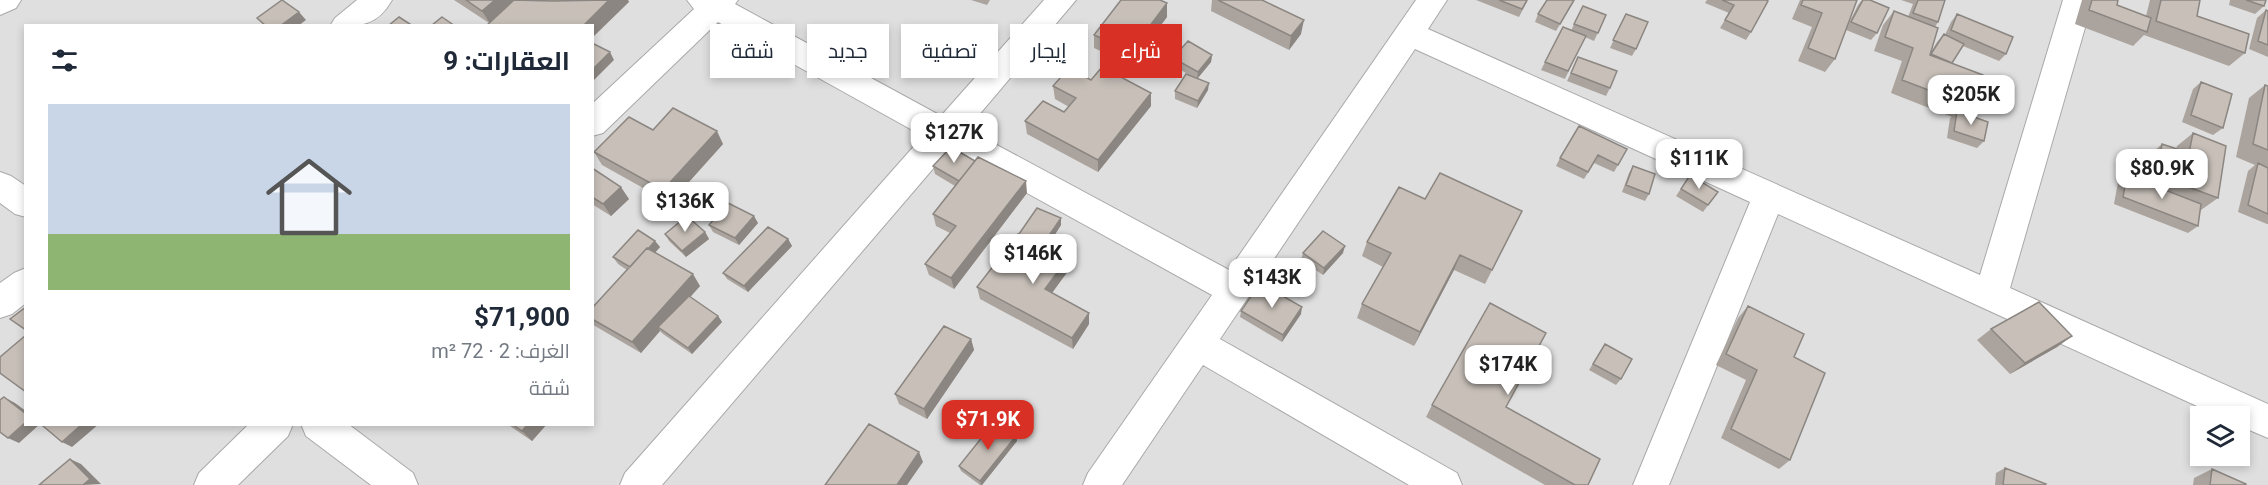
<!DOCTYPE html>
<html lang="ar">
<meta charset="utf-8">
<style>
body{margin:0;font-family:Roboto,Cairo,sans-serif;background:#f2f2f3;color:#1f2937;direction:rtl;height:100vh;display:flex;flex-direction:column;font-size:22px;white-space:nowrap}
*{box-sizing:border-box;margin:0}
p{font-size:20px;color:#747a83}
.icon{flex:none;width:33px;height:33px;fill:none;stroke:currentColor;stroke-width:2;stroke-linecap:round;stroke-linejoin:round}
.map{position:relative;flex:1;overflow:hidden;direction:ltr}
.sheet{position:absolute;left:24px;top:24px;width:570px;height:402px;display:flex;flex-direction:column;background:#fff;border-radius:0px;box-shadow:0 3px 9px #0003;direction:rtl}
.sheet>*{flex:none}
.banner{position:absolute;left:612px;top:24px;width:570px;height:54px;direction:rtl;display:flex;gap:12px}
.buttons{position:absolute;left:2190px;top:406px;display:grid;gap:12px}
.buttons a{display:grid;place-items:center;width:60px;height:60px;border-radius:0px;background:#fff;box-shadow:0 3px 9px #0003;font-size:30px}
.price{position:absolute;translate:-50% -51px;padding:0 14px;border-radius:12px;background:#fff;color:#222;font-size:20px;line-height:39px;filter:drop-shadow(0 2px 3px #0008)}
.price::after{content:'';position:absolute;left:50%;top:36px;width:18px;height:14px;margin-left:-9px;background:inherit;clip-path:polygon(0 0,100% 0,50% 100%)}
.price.current{background:#d93025;color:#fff}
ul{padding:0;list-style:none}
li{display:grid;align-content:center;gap:12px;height:318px;padding:0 24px}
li+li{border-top:2px solid #e0e1e3}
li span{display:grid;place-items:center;height:186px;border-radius:0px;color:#555}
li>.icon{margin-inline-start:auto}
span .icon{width:108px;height:108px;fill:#fffc;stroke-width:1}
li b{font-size:26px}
h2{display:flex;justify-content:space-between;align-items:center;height:72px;padding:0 24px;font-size:26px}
.tag{padding:0 21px;border-radius:0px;background:#fff;box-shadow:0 3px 9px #0003;font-size:21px;line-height:54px}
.tag.current{background:#d93025;color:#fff}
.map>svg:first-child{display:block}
</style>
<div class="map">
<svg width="2268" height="485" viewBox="0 0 2268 485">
<rect width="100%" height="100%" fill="#f2efe9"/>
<!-- residential -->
<path fill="#e0dfdf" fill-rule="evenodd" d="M0 0H2268V485H0ZM26 26H592V424H26ZM2200 417H2240V456H2200Z"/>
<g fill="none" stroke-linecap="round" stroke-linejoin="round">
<!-- minor casing -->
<g stroke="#a9a9a9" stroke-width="2">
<path id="minor" d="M0 0H21L16 8 0 15Z
M357 0H392C376 28 358 26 330 26L335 18Z
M687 0H738L735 4 941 116 1044 0H1076L967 129 1229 270 1416 0H1447L1428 29 1980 275 2063 0H2093L2010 288 2268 404V438L2240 426V417H2221L1778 214 1669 485H1633L1750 202 1415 49 1220 339 1457 473 1462 485H1409L1203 365 1122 485H1083L1088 473 1212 295 949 150 662 485H620L625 473 923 136 718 22 603 133 592 136V104L694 9Z
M0 172 11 176 26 186V217L15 214 0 203Z
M26 268V303L12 314 0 318V283L14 273Z
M249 424H293L288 436 238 485H194L199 473Z
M301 424H348L413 473 418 485H371L306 436Z"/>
</g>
<!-- minor -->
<use href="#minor" fill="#fff" fill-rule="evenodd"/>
</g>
<!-- wall -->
<path fill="#aba49e" d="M454 0H628L629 2 489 23Z
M971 0H990L987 5Z
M1212 0H1218L1301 34 1289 50 1211 11Z
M1476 0H1528L1519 17Z
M1575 0 1556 31 1535 22 1538 14Z
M1707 0H1766L1751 32 1746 40 1720 28 1729 13 1705 3Z
M1800 0H1857L1847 27 1858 5 1862 0H1870L1877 33 1871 40 1846 30 1835 59 1825 72 1798 61 1812 27 1792 19Z
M1901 0H1945L1938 22 1935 27 1931 52 1937 42 1944 34 1945 35 1951 22 1957 14 2006 54 1999 61 1963 46 1952 63 1973 107 1967 114 1984 141 1977 148 1947 138 1950 118 1952 117 1891 93 1902 61 1874 51 1883 25 1894 11 1908 17 1913 4Z
M2082 0H2118L2117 5 2146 16 2150 0H2200L2197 16 2245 53 2229 66 2144 35 2133 46 2075 24Z
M2230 0H2266L2264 6 2255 14 2229 5Z
M2266 10 2268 11V57L2249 49 2257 18Z
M1626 14 1636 49 1632 56 1610 48Z
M1606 15 1594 41 1585 37 1565 79 1541 70 1545 62 1571 31 1574 24Z
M1167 17 1131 65 1094 48V35Z
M1212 55 1211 62 1198 78 1208 90 1197 108 1175 99V91L1188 74 1173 66V58Z
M1578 57 1610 88 1606 96 1567 81Z
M1091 80 1151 93V106L1098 172 1027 134 1025 121 1064 112 1069 107 1055 99 1053 86Z
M2201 82 2223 128 2213 135 2182 122 2193 89Z
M2265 85 2268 86V224H2267L2238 212 2248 171 2255 165 2236 157 2249 98Z
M653 130 723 144 670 203 602 165 594 152Z
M2193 133 2218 198 2201 210H2200L2198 226 2188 233 2114 204 2118 182 2127 175 2142 181 2147 157 2162 144 2176 149 2177 146Z
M1627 149 1614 172 1594 163 1584 179 1556 166 1560 158Z
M933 166 1027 193 954 289 929 275 925 264 950 233 936 226 933 214 955 186 935 174Z
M1633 166 1649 194 1645 201 1622 192 1629 173Z
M592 168 629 199 611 216 592 204Z
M1690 175 1718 192 1703 212 1676 196Z
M1425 199 1522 211 1485 284 1454 270 1414 346 1357 318 1362 304 1383 267 1362 256 1367 242Z
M758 223 739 245 713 232 709 225Z
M1061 225 1046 248 1067 259 1068 271 1052 293 1089 313V324L1073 349 980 299 977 287 1019 234Z
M705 232 709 239 686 257 669 241 665 234Z
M788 239 792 246 748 292 727 279 723 273Z
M655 241 660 247 655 253 700 286 690 297 718 316 722 322 692 354 663 334 660 331 641 353 595 326 592 323V308L627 270 618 264 613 257Z
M1303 253H1343L1323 275 1301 260Z
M1748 306 1794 357 1790 460 1779 469 1721 438 1746 380 1716 365 1738 318Z
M1241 311 1301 314 1282 342 1240 317Z
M1991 329 2072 336 2057 347 2010 374 1977 340Z
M971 339 974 350 927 419 899 404 895 394Z
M1605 344 1621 379 1616 385 1589 370Z
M1432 405 1506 407 1588 485H1545L1426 417Z
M507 424H547L532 441Z
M1016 436 1017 441 982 485H980L961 471 959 466Z
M2005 468 2045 485H1995L1996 473Z
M2212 469 2246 485H2193L2194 478Z"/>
<!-- shaded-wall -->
<path fill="#8b8681" d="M495 0H522L491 25 482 11Z
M609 0H628L629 2 592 38V26H583Z
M1167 3V17L1131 65V51Z
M299 12 306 20 298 26H280Z
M1304 20 1301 34 1289 50 1291 36Z
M610 52 614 60 594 80 592 78V70Z
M1212 55 1211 62 1197 79 1198 72Z
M1209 83 1208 90 1197 108 1198 101Z
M1151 93V106L1098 172V160Z
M717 131 723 144 670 203 663 190Z
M1026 181 1027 193 954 289 951 278Z
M621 187 629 199 611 216 603 204Z
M754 216 758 223 739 245 735 238Z
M1061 218V225L1042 255 1041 248Z
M705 232 709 239 686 257 682 251Z
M788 239 792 246 748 292 744 286Z
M655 241 660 247 635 274 630 267Z
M1345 246 1343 253 1323 275 1324 268Z
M1460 255 1454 270 1414 346 1420 332Z
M1067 259 1068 271 1046 301 1045 289Z
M693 274 700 286 661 330 658 327 660 331 641 353 632 342Z
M1302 307 1301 314 1282 342 1283 335Z
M1089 313V324L1073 349 1072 338Z
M718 316 722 322 692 354 688 348Z
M2072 336 2057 347 2010 374 2025 363Z
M971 339 974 350 927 419 924 409Z
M4 397 15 403 26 411V414Z
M26 422V424H40L19 443 8 438Z
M82 424H99L72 447 62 442Z
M528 424H547L532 441 522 431Z
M1016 436 1017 441 982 485H981L980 481Z
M919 452 923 462 907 485H897Z
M70 459 81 464 101 484 83 485Z"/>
<!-- building -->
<path fill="#c7bfb8" stroke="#8b8681" stroke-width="1.5" d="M282 0 299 12 280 26H266L257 18Z
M466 0H495L482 11Z
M514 0 552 1 609 0 583 26H486Z
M1121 0H1160L1167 3 1131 51 1094 35Z
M1218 0H1262L1304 20 1291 36Z
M1499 0H1527L1522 9Z
M1547 0H1574L1560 24 1538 14Z
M1722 0H1766L1768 1 1751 32 1725 20 1734 5Z
M1803 0H1857L1835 59 1808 48 1822 13 1801 5Z
M1863 0H1870L1889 8 1877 33 1851 22Z
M1918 0H1945L1938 22 1913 13Z
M2092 0H2118L2117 5 2151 18 2147 32 2089 10Z
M2161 0H2200L2197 16 2249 34 2245 53 2156 21Z
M2246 0H2266L2264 6Z
M1583 6 1606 15 1598 33 1574 24Z
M2266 10 2268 11V45L2258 41Z
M1894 11 1938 28 1930 55 1983 75 1973 107 1902 80 1913 48 1885 37Z
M1626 14 1648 22 1636 49 1613 40Z
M1957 14 2013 37 2006 54 1951 30Z
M399 17 413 26H388Z
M442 17 455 26H431Z
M1563 27 1586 36 1568 71 1545 62Z
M1944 34 1964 44 1952 63 1931 54Z
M1188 41 1212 55 1198 72 1173 58Z
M592 43 610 52 592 70Z
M1578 57 1617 71 1610 88 1571 73Z
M1102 67 1151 93 1098 160 1025 121 1043 101 1064 112 1076 98 1053 86 1069 68 1091 80Z
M1186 74 1209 83 1198 101 1175 91Z
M2201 82 2232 94 2223 128 2191 115Z
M2265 85 2268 86V150L2253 144Z
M673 108 717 131 663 190 594 152 629 117 653 130Z
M1957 111 1988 122 1984 141 1954 131Z
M1579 126 1627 149 1618 165 1598 155 1588 172 1560 158Z
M2193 133 2226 146 2218 198 2156 175 2162 144 2189 153Z
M951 147 975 161 959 181 933 166Z
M978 157 1026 181 951 278 925 264 956 226 933 214Z
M2258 163 2268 168V214L2248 205Z
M1633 166 1655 174 1649 194 1626 185Z
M592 168 621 187 603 204 592 197Z
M1440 173 1522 211 1492 270 1460 255 1420 332 1362 304 1391 253 1367 242 1399 187 1425 199Z
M1690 175 1718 192 1708 205 1681 189Z
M2127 175 2201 204 2198 226 2123 197Z
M728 203 754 216 735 238 709 225Z
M1037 208 1061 218 1042 246 1019 234Z
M687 216 705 232 682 251 665 234Z
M768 227 788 239 744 286 723 273Z
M638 230 655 241 648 249 647 248 630 267 613 257Z
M1323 231 1345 246 1324 268 1303 253Z
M1018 234 1067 259 1045 289 1089 313 1072 338 977 287Z
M647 248 693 274 632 342 592 319V308Z
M1260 283 1302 307 1283 335 1241 311Z
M689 296 718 316 688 348 658 327Z
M2039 302 2072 336 2025 363 1991 329Z
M1490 303 1546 333 1506 407 1600 459 1588 485H1575L1432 405Z
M1748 306 1804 334 1794 357 1825 373 1790 460 1731 429 1757 370 1726 354Z
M26 307V330L10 319Z
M944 326 971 339 924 409 895 394Z
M26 335V392L0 373V357Z
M1605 344 1632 359 1621 379 1593 364Z
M4 397 26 414V422L8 438 0 432V400Z
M995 421 1016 436 980 481 959 466Z
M45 424H82L62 442 43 426Z
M512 424H528L522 431Z
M869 424 919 452 897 485H825Z
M70 459 90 479 83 485H39Z
M2005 468 2046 484 2045 485H2003Z
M2212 469 2246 484V485H2210Z"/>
</svg>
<div class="buttons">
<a><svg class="icon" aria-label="layers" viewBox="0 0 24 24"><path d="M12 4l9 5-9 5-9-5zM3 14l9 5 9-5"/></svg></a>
</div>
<b class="price" style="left:1971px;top:126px">$205K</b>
<b class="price" style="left:954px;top:164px">$127K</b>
<b class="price" style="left:1699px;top:190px">$111K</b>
<b class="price" style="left:2162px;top:200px">$80.9K</b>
<b class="price" style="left:685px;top:233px">$136K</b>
<b class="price" style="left:1033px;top:285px">$146K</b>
<b class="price" style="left:1272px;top:309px">$143K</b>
<b class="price" style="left:1508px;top:396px">$174K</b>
<b class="price current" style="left:988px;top:451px">$71.9K</b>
<div class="banner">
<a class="tag current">شراء</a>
<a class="tag">إيجار</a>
<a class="tag">تصفية</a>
<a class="tag">جديد</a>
<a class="tag">شقة</a>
</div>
<section class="sheet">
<h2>العقارات: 9<svg class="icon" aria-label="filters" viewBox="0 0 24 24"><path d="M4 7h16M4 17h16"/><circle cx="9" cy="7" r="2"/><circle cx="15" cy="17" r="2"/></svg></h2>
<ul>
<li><span style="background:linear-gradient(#c9d6e8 70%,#8fb573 0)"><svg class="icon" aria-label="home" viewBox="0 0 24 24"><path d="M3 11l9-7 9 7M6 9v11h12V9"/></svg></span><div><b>$71,900</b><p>الغرف: 2 · 72 m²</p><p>شقة</p></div></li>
</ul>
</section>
</div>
